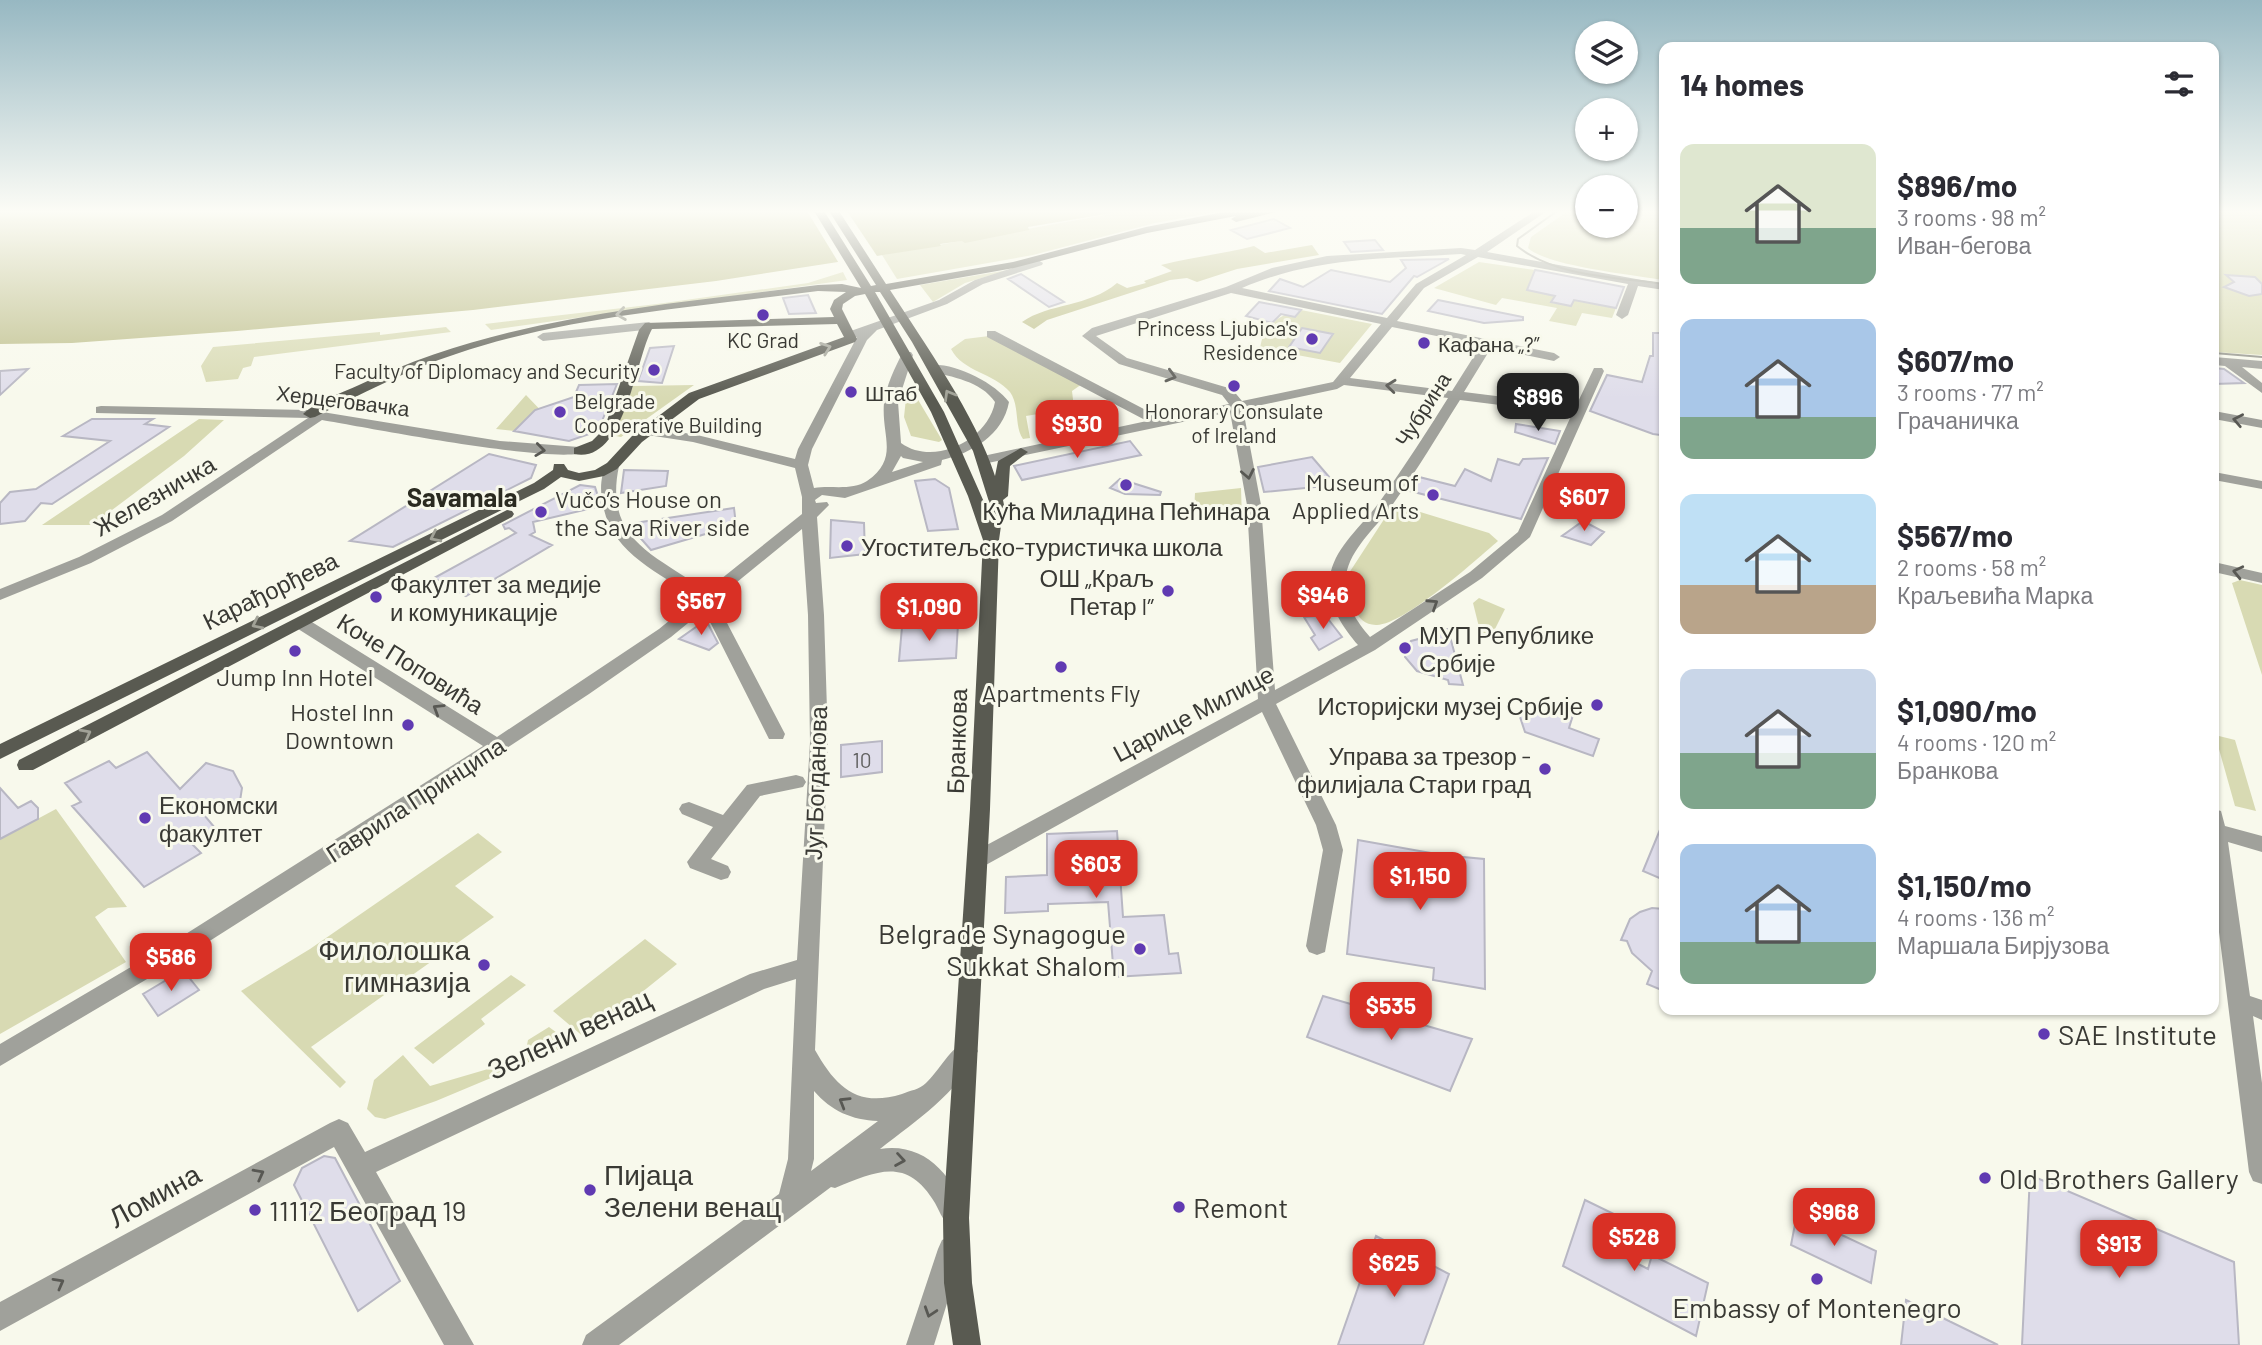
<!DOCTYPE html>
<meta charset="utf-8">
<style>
body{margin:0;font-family:Barlow,sans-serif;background:#f2f2f3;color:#2b2b33;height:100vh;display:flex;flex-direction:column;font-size:26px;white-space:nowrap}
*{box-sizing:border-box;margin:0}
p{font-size:23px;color:#7c7c81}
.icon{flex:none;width:38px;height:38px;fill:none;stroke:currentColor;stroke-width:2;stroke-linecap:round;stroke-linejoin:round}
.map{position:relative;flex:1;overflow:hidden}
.side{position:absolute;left:1659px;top:42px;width:560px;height:973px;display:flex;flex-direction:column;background:#fff;border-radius:14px;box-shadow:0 2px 5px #0004}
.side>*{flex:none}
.controls{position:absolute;left:1575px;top:21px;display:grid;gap:14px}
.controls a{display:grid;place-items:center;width:63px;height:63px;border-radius:50%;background:#fff;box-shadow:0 2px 5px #0004;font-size:35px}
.price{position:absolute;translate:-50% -60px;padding:0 16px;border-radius:14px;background:#d93025;color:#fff;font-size:23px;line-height:46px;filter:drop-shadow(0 2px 4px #0008)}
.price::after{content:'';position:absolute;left:50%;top:42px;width:21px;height:16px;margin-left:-10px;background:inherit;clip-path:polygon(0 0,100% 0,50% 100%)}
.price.on{background:#222;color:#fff}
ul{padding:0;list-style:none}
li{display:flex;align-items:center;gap:21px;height:175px;padding:0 21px}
li span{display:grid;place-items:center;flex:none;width:196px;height:140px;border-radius:14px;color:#555}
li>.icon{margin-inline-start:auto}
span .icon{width:84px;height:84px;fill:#fffc;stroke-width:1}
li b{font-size:30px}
h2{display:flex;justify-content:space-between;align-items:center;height:84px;padding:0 21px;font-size:30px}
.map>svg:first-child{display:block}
</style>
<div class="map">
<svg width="2262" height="1345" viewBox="0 0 2262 1345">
<rect width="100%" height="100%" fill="#f8f9ec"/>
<!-- green -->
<path fill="#d8dab3" d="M1109 211H1221L1155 223 1033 255 897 279 882 255 1111 214Z
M1568 211H1587V226H1626V211H1664V280C1633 275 1547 266 1528 248L1531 237Z
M2214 211H2262V355L2214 352Z
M1479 262 1535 270 1527 290 1555 296 1552 303 1571 306 1574 300 1616 308 1612 318 1582 313 1576 326 1549 321 1557 308 1502 298 1496 305 1434 288Z
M1008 270 965 283 933 302 920 285Z
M843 272 847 280 491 330 485 324 657 304 808 283Z
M1301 310 1372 324 1340 363 1297 355 1295 362 1278 360 1279 356H1260C1259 329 1275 315 1301 310Z
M446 327 451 332 254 357 251 366 243 368 238 379 206 382 201 366 213 347 380 332V335Z
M989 336 1082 384 1072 391 1074 408 1026 416 1030 438 1023 439C1014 426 1020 406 1010 392 994 373 963 372 951 349L965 339Z
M694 385 621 437 616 436 615 432 633 386Z
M911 388 942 440 939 442 911 436 904 417 907 389Z
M526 395 551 421 526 419 514 431 496 429Z
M199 419 224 420 184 456 92 525H42Z
M1241 488 1242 519 1194 513 1195 493Z
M1394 504 1489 533 1498 541C1476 560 1405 624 1377 625 1352 626 1348 591 1349 573Z
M2240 580 2262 585V675L2232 583Z
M1479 598 1505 609 1490 639H1482L1473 603Z
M2215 735 2235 740 2256 811 2235 806Z
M56 809 127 907 108 908 95 917 126 962 0 1034V839Z
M478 833 502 852 455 886 494 917 311 1047 346 1082 340 1088 241 991 310 949Z
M645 939 677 964 585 1038 553 1011Z
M511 975 526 985 481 1019 485 1024 433 1064 414 1048Z
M549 1027 572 1044 436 1101 385 1119 375 1117 367 1109 374 1080 403 1055 430 1086 488 1069 493 1070 526 1050 528 1040Z"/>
<!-- forest -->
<path fill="#c0c18d" d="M1312 245 1319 255 1237 269 1197 282 1187 278 1170 280 1047 320 1034 329 1022 322C1049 303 1089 307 1117 283L1127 288 1146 283 1144 281 1172 271 1161 265C1192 257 1223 254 1254 246L1265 253Z"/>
<!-- water -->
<path fill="#bdbe8a" d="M0 211H1109L1112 213 1028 227 1029 230 965 243 962 241 940 244 941 246 716 281 473 310 237 331 72 343 0 344Z"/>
<!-- pier -->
<path fill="#f8f9ec" d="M807 211H847L879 259 840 265Z"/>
<!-- building -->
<path fill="#dfddea" stroke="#b8b7c3" stroke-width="2" d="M1274 219 1290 228 1247 239 1231 230Z
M1375 240 1383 250 1351 252 1344 242Z
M1449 259 1417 277 1414 276 1382 314 1269 291 1280 279 1303 287 1331 270 1390 282 1406 268 1401 260Z
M1535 270 1541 271 1624 287 1616 308 1574 300 1571 306 1551 302 1555 296 1527 290Z
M1021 274 1064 302 1049 307 1008 279Z
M2226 275 2255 277 2262 284V294L2249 296 2224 287 2234 282Z
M808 295 816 313 789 314 783 298Z
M1438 300 1523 317V320L1484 323 1428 311Z
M1259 302 1301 310 1295 317 1281 314 1272 323 1246 316Z
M1302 328 1333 334 1320 353 1289 347Z
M1653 333H1664V431L1660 435 1653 434 1590 411 1607 375 1642 382 1650 356H1653Z
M674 346 662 383 638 381 650 348Z
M2214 368 2224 369 2244 383 2214 384Z
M28 369 0 395V371Z
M617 384 598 431 569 441 514 431 535 410 574 397 579 385Z
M92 419H153L145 424 169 427 52 504 41 503 25 521 0 524V503L10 492 36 489 110 441 63 436Z
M1516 424 1560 431 1555 444 1515 432Z
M1130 441 1141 455 1022 480 1014 466Z
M489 454 536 465 531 478 393 547 350 541Z
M1312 457 1336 485 1264 492 1258 467Z
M1548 458 1521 519 1406 490 1415 476 1455 486 1465 469 1491 481 1498 459 1519 465 1523 459Z
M624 470 668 471 666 486 621 493Z
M935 479 949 488 958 529 928 531 915 481Z
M1120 479 1161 492 1160 495 1125 494 1110 488Z
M580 485 595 487 601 506 533 522 535 532 530 535 552 545 466 596 434 578 516 533 509 528 505 529 503 525Z
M734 508 736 525 651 550 628 524Z
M831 520 864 523 865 554 830 558Z
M1583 521 1604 532 1591 545 1562 536Z
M1325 615 1342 637 1319 650 1311 638 1315 635 1304 617Z
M706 620 718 643 709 650 679 639Z
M958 624 956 658 899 661 902 627Z
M1436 629H1448L1463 685 1449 684 1448 680 1417 671 1405 657 1406 647 1411 641 1430 636V633H1437Z
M1518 711 1574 712 1569 728 1599 739 1593 756 1525 732Z
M882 741V772L841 777V745Z
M147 752 180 789 206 763 233 771 242 788 240 801 199 809 215 828 190 842 201 853 144 887 72 806 81 802 65 783 109 761 116 768Z
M0 788 18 808 31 801 38 808V819L0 839Z
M1664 820V880L1643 871Z
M1117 831 1123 917 1164 915 1169 954 1178 953 1181 973 1114 977 1108 902 1048 904V911L1005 913 1006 877 1047 875V834Z
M1358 840 1442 855 1484 859 1485 989 1433 980 1434 968 1347 954Z
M1652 908 1664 909V991L1647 984 1652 971 1632 953 1627 941 1621 940 1630 919 1640 912Z
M183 970 199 990 158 1016 143 994Z
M1323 996 1472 1039 1450 1091 1307 1037Z
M324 1156 335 1158 400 1281 358 1311 294 1185 302 1168Z
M2030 1175 2234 1262 2239 1345H2022Z
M1585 1200 1616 1215 1607 1248 1648 1269 1652 1255 1708 1283 1696 1336 1563 1266Z
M1797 1214 1876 1251 1871 1283 1791 1245Z
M1376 1236 1449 1274 1423 1345H1338Z
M1906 1300 1998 1345H1901Z"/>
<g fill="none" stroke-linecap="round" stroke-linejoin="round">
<!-- minor -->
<path fill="#a0a19b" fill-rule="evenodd" d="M1535 211H1547L1487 252 1664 284V290L1638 286 1628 315 1622 319 1616 315 1628 284 1478 257 1424 288 1397 321 1554 353 1560 357 1554 361 1491 348 1464 392 1576 406 1594 368H1602L1604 371 1530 537 1482 578 1375 650 1276 704 1336 825 1343 850 1325 952 1317 955 1309 952 1306 946 1323 850 1316 825 1262 712 984 866 977 868 970 866 967 860 970 854 1258 699 1247 505 1230 412 983 464 978 463V457L983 456 1147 421 987 337V331H995L1161 418 1229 404 1222 395 1119 364 1082 336 1092 328 1226 287 1272 268 1327 256 1461 248 1475 250ZM1461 254 1466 255 1416 284 1387 318 1242 288C1313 257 1385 259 1461 254ZM1231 293 1381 324 1333 382 1242 401 1232 389 1127 358 1096 336ZM1392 327 1481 345 1452 391 1350 378ZM1344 385 1448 398C1427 432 1405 465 1383 497 1366 523 1334 546 1330 577 1326 603 1342 626 1358 645L1275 690 1261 505 1243 409 1337 389ZM1460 400 1572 414 1518 532 1470 572 1370 637C1355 620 1342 599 1346 575 1351 547 1378 526 1393 504 1417 470 1438 435 1460 400Z
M1038 260 1043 263 1042 265 983 284 947 304 877 330 867 340 812 449 808 465 814 488C831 485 852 491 867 481 900 458 881 436 884 403 886 386 895 367 903 352H911L913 355 898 402 901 443C934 467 988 440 995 402 981 381 952 377 929 371V365C954 362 994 382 1009 402 1003 435 972 453 942 460L941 465 845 498 822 495 815 500 816 503 827 502 829 505 817 517 824 615 828 742 815 1050C836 1087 857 1108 902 1094 911 1090 919 1090 926 1083 938 1072 952 1046 966 1041L974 1044 978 1051C957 1094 917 1120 880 1149 926 1142 952 1176 968 1215L964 1224 955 1228C943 1223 941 1214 935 1203 907 1156 877 1171 835 1188L831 1187 619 1345H582L586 1335 779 1194 788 1159 796 979 764 989 376 1172 474 1345H444L334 1147 0 1331V1302L330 1123 339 1119 348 1123 365 1152 750 974 797 960 810 742 808 615 802 529 715 600 785 734 783 739H769L704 610 671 637 589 694 343 856 186 956 0 1066V1044L170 944 483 746 295 627 293 623 295 619H307L497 737 659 629 696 599C658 570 610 555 602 500 600 488 601 474 607 463H617L619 466C603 541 657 555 706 591L802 514V497L795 468 693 442 641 434V428L693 434 795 459 798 449 857 337 845 339V333L939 300 975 280ZM901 456 903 458 923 462 892 472ZM814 1091C831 1111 852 1120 878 1121L811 1171 814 1159Z
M649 322 655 326 653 329 543 341 537 337 543 333Z
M2214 357 2262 361V369L2242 367 2262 383V393L2225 366 2214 365Z
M101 406 310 410 500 441 579 447 586 451C568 467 358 426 322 420L172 521 91 563 0 600V589L79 557 162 515 308 418 96 413V407Z
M2214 411 2262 420V428L2214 419Z
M2214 472 2262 481V489L2214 480Z
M2214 562 2262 573V583L2214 572Z
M796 775 803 777 806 782 803 787 760 796 711 859 728 866 731 872 728 878 721 880 690 868 687 862 713 827 682 814 679 809 682 804 689 802 723 815 747 785Z
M2214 809 2221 811 2225 826 2262 836V852L2228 842 2250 996 2262 1000V1020L2253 1016 2262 1083V1184L2253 1181 2249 1172 2214 892Z
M951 1236 960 1240 964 1249 934 1345H906L938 1249 942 1240Z"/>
<!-- major -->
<path fill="#595a51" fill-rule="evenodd" d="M814 211H824L871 286 876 285 829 211H839L886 284 1013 262 1146 227 1229 211H1280L1236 222 1231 219 1236 216 1147 233 1014 268 890 290C925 344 976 416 995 476L998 461 1021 448 1028 452 1010 466 1008 496 1003 500 1004 505 999 540 990 809 969 1218 972 1283 981 1345H953L944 1283 943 1218 970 809 983 540 968 496 931 412 865 294 855 296 843 304 842 309 857 339 855 342 699 399 642 442 617 469 604 476 579 481 561 477 544 489 0 759V744L534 483 553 470 554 464H564L568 470 579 473 595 470 607 463 632 436 689 393 844 337 837 324 652 329C635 360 625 465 574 454V448L592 441 604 429 639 330 645 323 834 317 830 309 834 300 846 292 818 291C697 307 572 315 456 354 407 370 361 394 315 417L310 418 303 414C317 401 342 393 359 385 504 316 662 305 818 285L842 284 861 288ZM875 292H880L912 342 973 451 990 505 988 511 944 412Z
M507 510 512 511 514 514 512 517 33 770H19L17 765 19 760Z"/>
<!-- tram -->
<path stroke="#92938a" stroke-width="2" d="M1557 211 1518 239 1517 246C1555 277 1617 277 1664 284
M2214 353 2262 357"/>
</g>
<!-- one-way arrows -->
<defs><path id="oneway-chevron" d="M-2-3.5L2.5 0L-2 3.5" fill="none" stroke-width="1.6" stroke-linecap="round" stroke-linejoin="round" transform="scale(1.75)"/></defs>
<g stroke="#a1a297">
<use href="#oneway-chevron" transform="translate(621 314) rotate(172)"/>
<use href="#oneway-chevron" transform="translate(826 348) rotate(-20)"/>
<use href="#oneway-chevron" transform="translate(949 395) rotate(-120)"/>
<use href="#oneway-chevron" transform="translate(435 537) rotate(154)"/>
<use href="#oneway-chevron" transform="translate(257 624) rotate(154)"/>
<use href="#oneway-chevron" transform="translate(86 734) rotate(-28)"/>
</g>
<g stroke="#585853">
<use href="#oneway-chevron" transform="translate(1171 376) rotate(16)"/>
<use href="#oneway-chevron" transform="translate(1391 386) rotate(-174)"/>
<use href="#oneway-chevron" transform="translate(2238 420) rotate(-169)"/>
<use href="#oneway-chevron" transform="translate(540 450) rotate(7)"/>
<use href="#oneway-chevron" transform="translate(1248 474) rotate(79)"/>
<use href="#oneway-chevron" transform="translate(2238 572) rotate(-167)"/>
<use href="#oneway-chevron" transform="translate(1433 604) rotate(-33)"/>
<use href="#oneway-chevron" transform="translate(438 709) rotate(-148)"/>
<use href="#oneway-chevron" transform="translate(844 1102) rotate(-149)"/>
<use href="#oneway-chevron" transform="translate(900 1160) rotate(9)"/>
<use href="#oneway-chevron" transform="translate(259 1174) rotate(-28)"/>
<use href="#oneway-chevron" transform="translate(59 1283) rotate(-29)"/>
<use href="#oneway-chevron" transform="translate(930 1312) rotate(108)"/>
</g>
<!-- sky -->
<linearGradient id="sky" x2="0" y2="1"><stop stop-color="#97b8c2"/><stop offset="0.53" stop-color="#fcfcf6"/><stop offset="1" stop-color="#fcfcf6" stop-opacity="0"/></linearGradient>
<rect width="2262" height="399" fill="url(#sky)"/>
<!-- markers -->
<g fill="#603ab2" stroke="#f8f9ec" stroke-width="2.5">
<circle cx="763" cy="315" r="7"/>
<circle cx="1312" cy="339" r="7"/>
<circle cx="1424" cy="343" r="7"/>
<circle cx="654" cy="370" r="7"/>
<circle cx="1234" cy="386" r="7"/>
<circle cx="851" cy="392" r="7"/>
<circle cx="560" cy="412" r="7"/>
<circle cx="1126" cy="485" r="7"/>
<circle cx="1433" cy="495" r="7"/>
<circle cx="541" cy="512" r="7"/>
<circle cx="847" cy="546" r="7"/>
<circle cx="1168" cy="591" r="7"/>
<circle cx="376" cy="597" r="7"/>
<circle cx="1405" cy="648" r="7"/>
<circle cx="295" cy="651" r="7"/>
<circle cx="1061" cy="667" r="7"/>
<circle cx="1597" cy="705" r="7"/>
<circle cx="408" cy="725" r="7"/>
<circle cx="1545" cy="769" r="7"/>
<circle cx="145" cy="818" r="7"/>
<circle cx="1140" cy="949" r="7"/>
<circle cx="484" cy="965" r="7"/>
<circle cx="2044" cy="1034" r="7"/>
<circle cx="1985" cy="1178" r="7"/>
<circle cx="590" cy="1190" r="7"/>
<circle cx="1179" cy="1207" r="7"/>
<circle cx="255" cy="1210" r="7"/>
<circle cx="1817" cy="1279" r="7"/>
</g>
<g text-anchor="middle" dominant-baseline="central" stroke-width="6" stroke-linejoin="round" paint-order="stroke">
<!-- far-poi labels -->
<g font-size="21" fill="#393934" stroke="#f8f9ec" text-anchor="start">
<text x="1298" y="327" text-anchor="end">Princess Ljubica's<tspan x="1298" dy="24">Residence</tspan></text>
<text x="763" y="339" text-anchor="middle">KC Grad</text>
<text x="1438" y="343">Кафана „?”</text>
<text x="640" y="370" text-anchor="end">Faculty of Diplomacy and Security</text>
<text x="865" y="392">Штаб</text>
<text x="574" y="400">Belgrade<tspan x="574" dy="24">Cooperative Building</tspan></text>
<text x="1234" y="410" text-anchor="middle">Honorary Consulate<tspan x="1234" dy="24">of Ireland</tspan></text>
</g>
<!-- far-street labels -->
<g font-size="21" fill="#393934" stroke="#f8f9ec">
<text transform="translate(343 400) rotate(7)">Херцеговачка</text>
<text transform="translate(1422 409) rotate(-57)">Чубрина</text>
</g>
<!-- number labels -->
<g font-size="21" fill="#626262">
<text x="862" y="759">10</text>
</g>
<!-- poi labels -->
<g font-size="24" fill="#393934" stroke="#f8f9ec" text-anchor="end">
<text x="1419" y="481">Museum of<tspan x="1419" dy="28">Applied Arts</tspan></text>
<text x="555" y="498" text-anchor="start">Vučo’s House on<tspan x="555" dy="28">the Sava River side</tspan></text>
<text x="1126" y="510" text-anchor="middle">Кућа Миладина Пећинара</text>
<text x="861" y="546" text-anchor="start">Угоститељско-туристичка школа</text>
<text x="1154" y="577">ОШ „Краљ<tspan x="1154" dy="28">Петар I”</tspan></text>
<text x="390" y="583" text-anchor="start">Факултет за медије<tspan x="390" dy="28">и комуникације</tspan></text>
<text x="1419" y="634" text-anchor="start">МУП Републике<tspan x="1419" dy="28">Србије</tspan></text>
<text x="295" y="676" text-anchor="middle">Jump Inn Hotel</text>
<text x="1061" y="692" text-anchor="middle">Apartments Fly</text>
<text x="1583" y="705">Историјски музеј Србије</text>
<text x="394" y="711">Hostel Inn<tspan x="394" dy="28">Downtown</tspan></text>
<text x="1531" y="755">Управа за трезор -<tspan x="1531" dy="28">филијала Стари град</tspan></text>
<text x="159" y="804" text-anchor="start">Економски<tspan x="159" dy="28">факултет</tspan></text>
</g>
<!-- street labels -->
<g font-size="24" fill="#393934" stroke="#f8f9ec">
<text transform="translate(154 495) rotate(-30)">Железничка</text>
<text transform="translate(270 590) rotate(-26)">Карађорђева</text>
<text transform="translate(411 663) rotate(32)">Коче Поповића</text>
<text transform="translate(1193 713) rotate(-28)">Царице Милице</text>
<text transform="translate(956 741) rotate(-88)">Бранкова</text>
<text transform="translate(815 783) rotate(-88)">Југ Богданова</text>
<text transform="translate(415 799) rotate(-33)">Гаврила Принципа</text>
</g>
<!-- neighbourhood labels -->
<g font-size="26" font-weight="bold" fill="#2a2a20" stroke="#f8f9ec">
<text x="462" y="496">Savamala</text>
</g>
<!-- near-poi labels -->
<g font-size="28" fill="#393934" stroke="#f8f9ec" text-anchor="start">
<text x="1126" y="933" text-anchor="end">Belgrade Synagogue<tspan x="1126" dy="32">Sukkat Shalom</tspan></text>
<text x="470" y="949" text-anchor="end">Филолошка<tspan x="470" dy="32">гимназија</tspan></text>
<text x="2058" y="1034">SAE Institute</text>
<text x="604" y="1174">Пијаца<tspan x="604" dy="32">Зелени венац</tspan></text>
<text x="1999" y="1178">Old Brothers Gallery</text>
<text x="1193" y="1207">Remont</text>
<text x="269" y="1210">11112 Београд 19</text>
<text x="1817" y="1307" text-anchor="middle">Embassy of Montenegro</text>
</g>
<!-- near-street labels -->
<g font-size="28" fill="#393934" stroke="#f8f9ec">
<text transform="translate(569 1033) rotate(-25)">Зелени венац</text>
<text transform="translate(154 1195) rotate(-29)">Ломина</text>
</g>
</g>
</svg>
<div class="controls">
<a><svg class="icon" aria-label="layers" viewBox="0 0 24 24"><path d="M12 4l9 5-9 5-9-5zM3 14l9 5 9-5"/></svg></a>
<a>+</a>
<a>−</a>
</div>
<b class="price on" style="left:1538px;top:433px">$896</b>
<b class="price" style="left:1077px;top:460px">$930</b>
<b class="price" style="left:1584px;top:533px">$607</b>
<b class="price" style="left:1323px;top:631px">$946</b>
<b class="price" style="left:701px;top:637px">$567</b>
<b class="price" style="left:929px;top:643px">$1,090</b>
<b class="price" style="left:1096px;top:900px">$603</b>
<b class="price" style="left:1420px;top:912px">$1,150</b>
<b class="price" style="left:171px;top:993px">$586</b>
<b class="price" style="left:1391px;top:1042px">$535</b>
<b class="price" style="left:1834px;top:1248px">$968</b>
<b class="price" style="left:1634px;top:1273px">$528</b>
<b class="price" style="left:2119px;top:1280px">$913</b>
<b class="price" style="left:1394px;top:1299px">$625</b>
<section class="side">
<h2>14 homes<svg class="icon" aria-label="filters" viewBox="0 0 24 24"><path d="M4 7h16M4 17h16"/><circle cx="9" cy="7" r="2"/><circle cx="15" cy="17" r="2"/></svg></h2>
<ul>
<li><span style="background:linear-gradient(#dfe7d0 60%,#7fa58c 0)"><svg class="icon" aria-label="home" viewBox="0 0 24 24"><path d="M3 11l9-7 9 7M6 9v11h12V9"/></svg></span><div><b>$896/mo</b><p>3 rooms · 98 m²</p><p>Иван-бегова</p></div></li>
<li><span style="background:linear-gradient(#a9c7e8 70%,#7fa58c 0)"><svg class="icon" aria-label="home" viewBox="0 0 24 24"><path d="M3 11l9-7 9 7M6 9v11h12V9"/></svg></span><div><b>$607/mo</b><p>3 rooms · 77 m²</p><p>Грачаничка</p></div></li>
<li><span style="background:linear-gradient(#bfe0f5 65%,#b9a48a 0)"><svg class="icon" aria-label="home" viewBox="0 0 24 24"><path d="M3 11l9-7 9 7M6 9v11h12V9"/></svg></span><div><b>$567/mo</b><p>2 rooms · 58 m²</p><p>Краљевића Марка</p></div></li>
<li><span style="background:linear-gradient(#c9d6e8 60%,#7fa58c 0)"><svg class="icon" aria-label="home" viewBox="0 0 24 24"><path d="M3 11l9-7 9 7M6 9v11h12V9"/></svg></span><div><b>$1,090/mo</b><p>4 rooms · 120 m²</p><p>Бранкова</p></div></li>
<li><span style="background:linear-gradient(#a9c7e8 70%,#7fa58c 0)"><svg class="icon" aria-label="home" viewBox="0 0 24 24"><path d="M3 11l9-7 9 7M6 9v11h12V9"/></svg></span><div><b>$1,150/mo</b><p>4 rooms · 136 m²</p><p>Маршала Бирјузова</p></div></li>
</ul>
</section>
</div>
